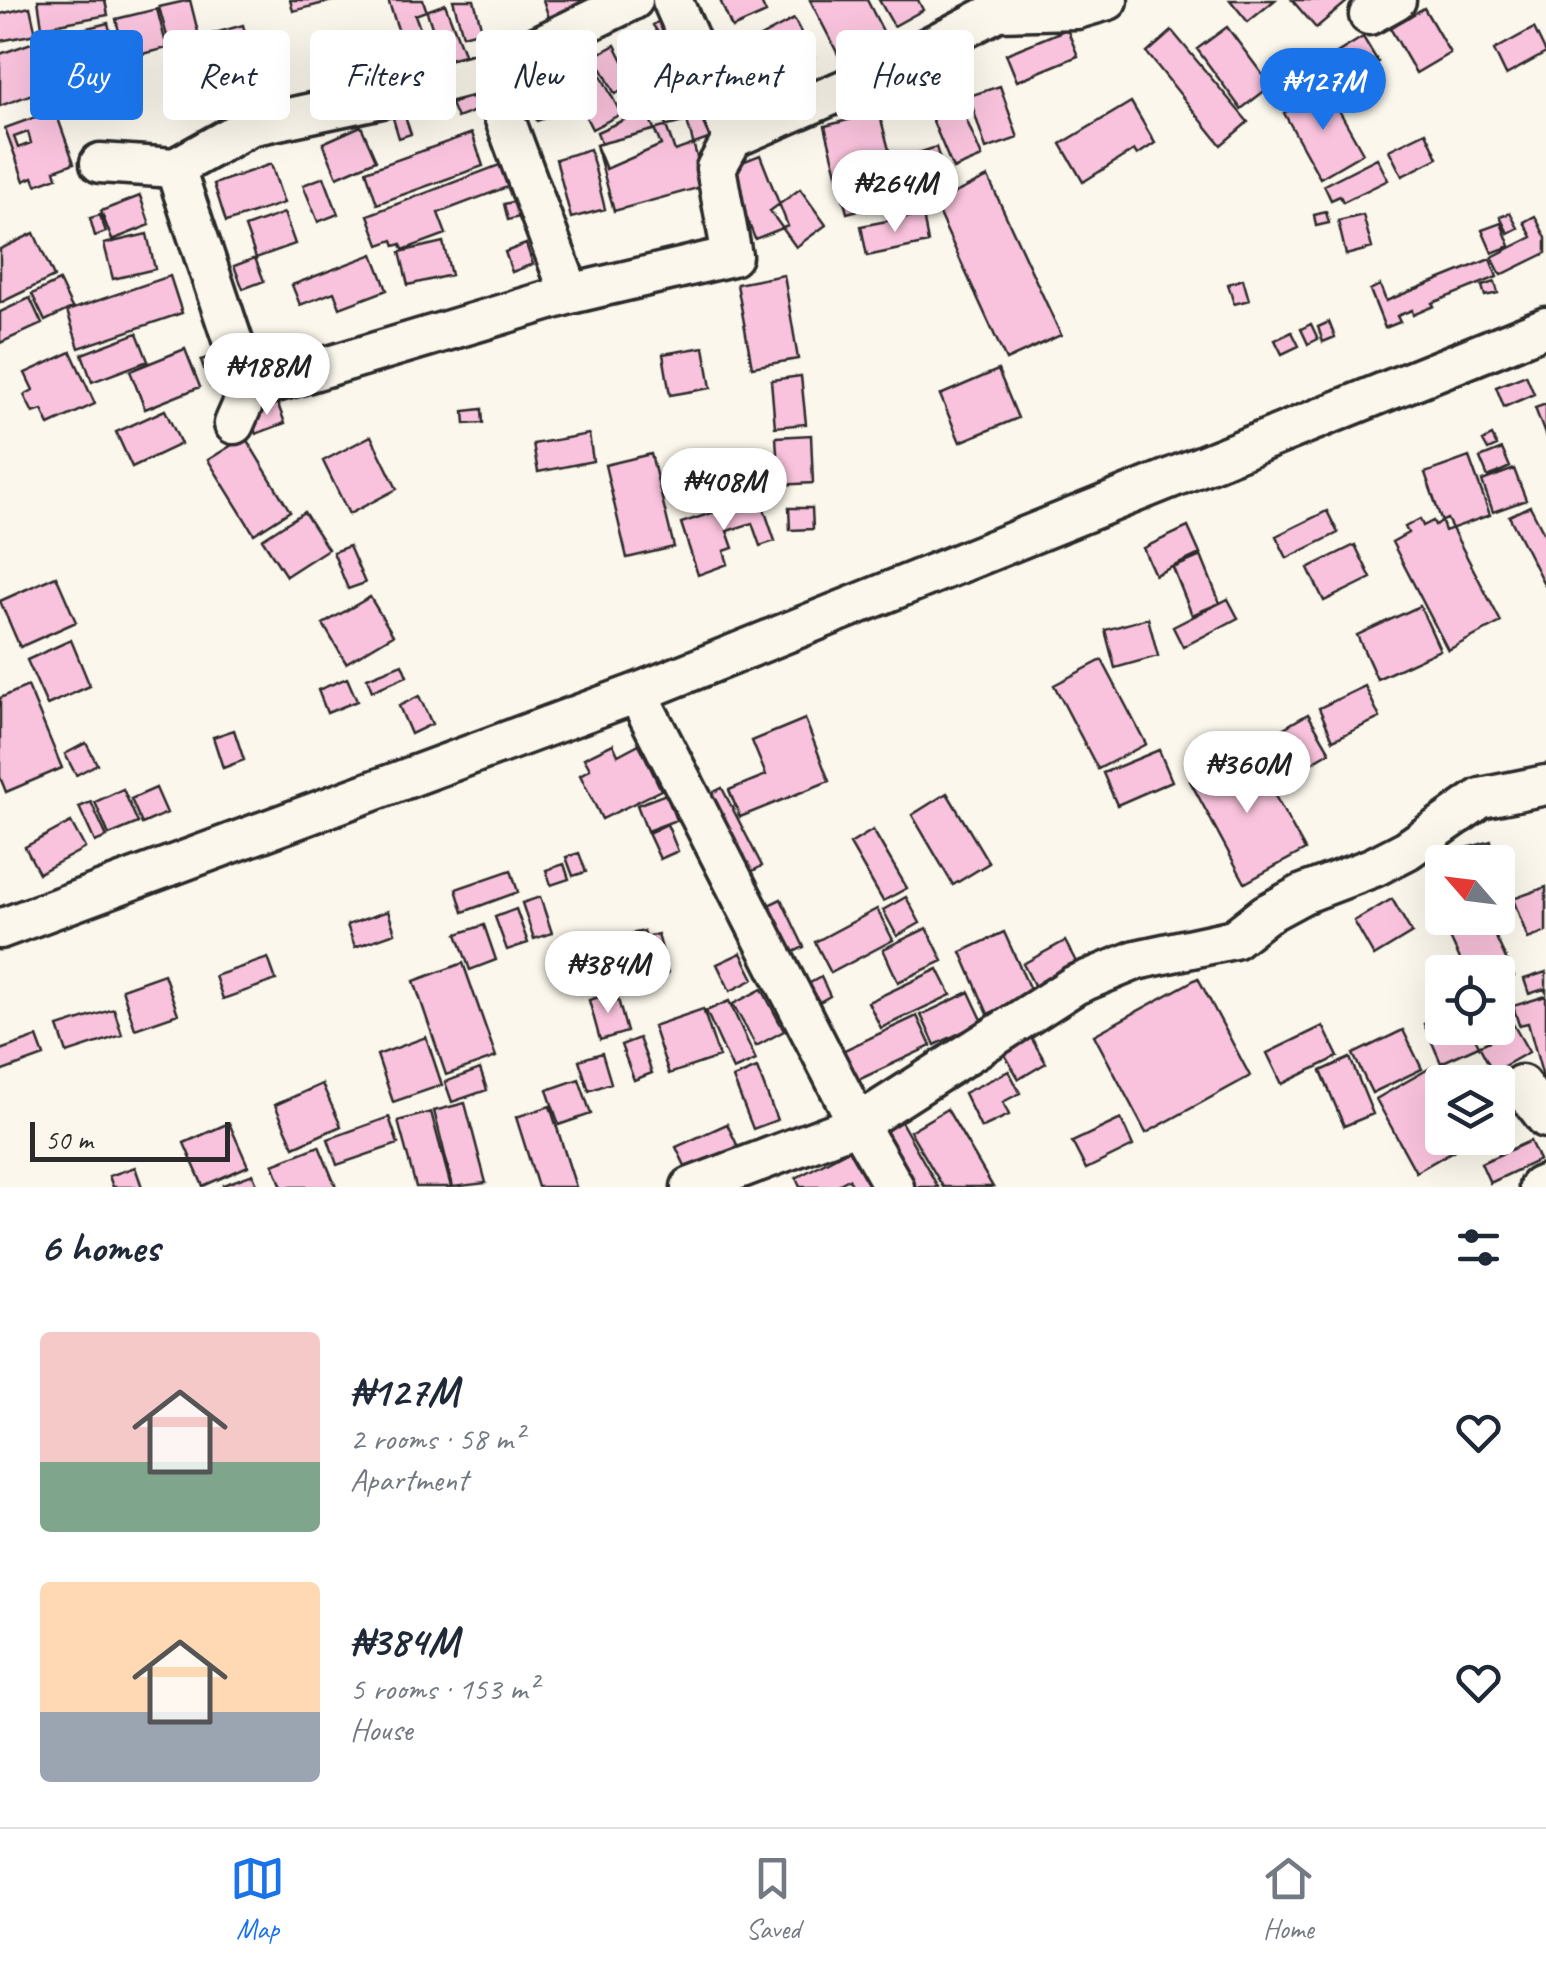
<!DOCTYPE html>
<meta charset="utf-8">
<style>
body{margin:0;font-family:Caveat,sans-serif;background:#f2f2f3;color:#1f2937;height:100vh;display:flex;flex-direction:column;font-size:38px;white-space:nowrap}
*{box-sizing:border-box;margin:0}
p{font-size:32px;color:#747a83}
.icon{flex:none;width:55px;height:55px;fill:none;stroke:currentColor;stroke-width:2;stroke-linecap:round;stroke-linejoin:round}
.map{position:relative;height:1187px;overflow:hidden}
.details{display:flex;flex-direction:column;background:#fff;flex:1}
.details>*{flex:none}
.banner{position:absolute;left:30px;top:30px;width:1000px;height:90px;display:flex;gap:20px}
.needle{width:65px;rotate:298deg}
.controls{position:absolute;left:1425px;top:845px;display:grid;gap:20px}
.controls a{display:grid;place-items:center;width:90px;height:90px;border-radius:10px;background:#fff;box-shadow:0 10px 40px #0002;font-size:50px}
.scale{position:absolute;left:30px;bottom:25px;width:200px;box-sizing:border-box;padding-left:10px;border:5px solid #2b2b2b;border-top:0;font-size:28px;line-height:35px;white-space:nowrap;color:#2b2b2b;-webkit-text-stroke:8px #fbf7ec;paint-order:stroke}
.price{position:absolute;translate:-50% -85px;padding:0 22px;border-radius:35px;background:#fff;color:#222;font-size:32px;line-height:65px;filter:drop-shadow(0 2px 5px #0008)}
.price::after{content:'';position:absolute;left:50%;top:60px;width:30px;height:22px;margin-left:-15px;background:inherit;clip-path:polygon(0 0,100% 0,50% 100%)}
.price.on{background:#1a73e8;color:#fff}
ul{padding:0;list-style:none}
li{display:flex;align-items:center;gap:30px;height:250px;padding:0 40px}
li span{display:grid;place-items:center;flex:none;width:280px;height:200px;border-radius:10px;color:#555}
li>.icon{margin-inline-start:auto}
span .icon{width:120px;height:120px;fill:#fffc;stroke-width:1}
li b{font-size:42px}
h2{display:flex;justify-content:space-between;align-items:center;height:120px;padding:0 40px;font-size:42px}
.pill{padding:0 35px;border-radius:10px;background:#fff;box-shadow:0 10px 40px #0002;font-size:35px;line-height:90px}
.pill.on{background:#1a73e8;color:#fff}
.tab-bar{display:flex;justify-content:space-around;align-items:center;height:140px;border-top:2px solid #e0e1e3;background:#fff;font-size:28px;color:#747a83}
.tab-bar a{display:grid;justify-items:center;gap:5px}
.tab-bar .on{color:#1a73e8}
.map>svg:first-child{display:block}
</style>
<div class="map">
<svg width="1546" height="1187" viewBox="0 0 1546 1187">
<rect width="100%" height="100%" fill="#fbf7ec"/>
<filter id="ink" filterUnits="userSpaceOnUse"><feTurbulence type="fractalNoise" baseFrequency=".01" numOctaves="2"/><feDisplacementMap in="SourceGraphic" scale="20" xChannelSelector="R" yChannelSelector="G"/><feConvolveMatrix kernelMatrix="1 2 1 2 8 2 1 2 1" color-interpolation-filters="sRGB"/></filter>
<g filter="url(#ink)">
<!-- building -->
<path fill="#fac3dd" stroke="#2b2b2b" stroke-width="2.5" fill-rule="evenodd" d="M38 0H105L108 15 42 27Z
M190 0 200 40 170 47 159 7Z
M290 0H336L293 11Z
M388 0H423L433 30 402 41Z
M453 0H474L482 30 463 35Z
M543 0H608L550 21Z
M720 0H760L766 13 732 28Z
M810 0H867L887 39 842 62Z
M879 0H918L923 10 894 26Z
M1230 0H1275L1248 22Z
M1292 0H1349L1316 28Z
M445 4 465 56 448 63 443 51 430 56 415 15Z
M30 7 36 34 0 41V14Z
M1424 8 1450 53 1416 73 1390 28Z
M157 9 167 48 125 58 116 19Z
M667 16 680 36 666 45 653 25Z
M794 19 814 58 767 84 745 45Z
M108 23 117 60 92 66 83 29Z
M243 25 258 80 220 91 204 36Z
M1227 27 1271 86 1241 109 1197 49Z
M1534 28 1546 53 1506 75 1494 50Z
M77 29 84 53 51 63 44 38Z
M1067 29 1078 56 1017 81 1006 54Z
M1172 31 1248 122 1221 145 1147 53Z
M1363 37 1378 62 1352 78 1337 53Z
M890 40 896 51 877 62 871 51Z
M37 41 54 86 0 106V54Z
M615 45 635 84 615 94 595 56Z
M662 46 680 74 648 94 631 66Z
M593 60 621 114 592 129 565 75Z
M581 76 591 101 537 121 528 97Z
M952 85 982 157 953 169 923 98Z
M1000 86 1018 138 986 149 969 96Z
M692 88 711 138 675 151 657 101Z
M1327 89 1363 153 1320 178 1284 113Z
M472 95 478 110 457 118 451 104Z
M1131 102 1155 143 1137 155 1134 150 1083 182 1061 144Z
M55 110 74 163 55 170 57 177 36 185 33 177 24 181 5 128ZM28 132 31 143 18 148 14 137Z
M646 110 661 145 606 169 596 145 601 143 597 132Z
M879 112 902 199 847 213 825 126Z
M404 114 411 134 399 138 393 118Z
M687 121 705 186 614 211 596 145Z
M361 126 376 160 337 177 323 143Z
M1426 132 1438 158 1402 176 1389 150Z
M472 133 483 166 377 204 366 171Z
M936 147 944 173 920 181 912 155Z
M590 149 605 209 571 218 556 159Z
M760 155 788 226 755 239 727 168Z
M1377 158 1388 180 1343 202 1340 196 1331 200 1324 185Z
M515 159 523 181 438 213 446 234 403 250 401 244 395 246 393 240 379 245 368 215Z
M271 164 284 203 226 222 214 184Z
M324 177 338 214 318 222 303 185Z
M988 177 1061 335 1006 360 934 203Z
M800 189 826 225 796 247 770 211Z
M140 196 150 225 112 240 101 211Z
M526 199 530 214 508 220 504 204Z
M1326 212 1329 223 1316 226 1314 215Z
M284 213 295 244 256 258 245 227Z
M1510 213 1518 228 1508 233 1500 217Z
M923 214 928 243 867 256 861 226Z
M100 215 106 232 95 236 90 218Z
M1363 215 1372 248 1346 255 1338 221Z
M1535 216 1546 238V253L1501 275 1492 257 1532 237 1524 222Z
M1501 223 1510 246 1492 253 1482 230Z
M34 233 54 277 0 303V249Z
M147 234 155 269 113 279 104 244Z
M443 242 451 275 408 285 400 252Z
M526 244 533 264 512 272 505 252Z
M373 254 387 290 340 308 334 292 300 305 292 285Z
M255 258 264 281 243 289 234 266Z
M1490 259 1497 277 1432 303 1434 306 1413 315 1412 310 1397 316 1400 322 1385 328 1370 290 1380 285 1386 301Z
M784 275 798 359 752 367 737 284Z
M170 276 182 313 79 348 67 311Z
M1243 279 1249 300 1234 304 1228 284Z
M59 281 72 308 45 321 32 294Z
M1495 282 1498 293 1485 296 1482 286Z
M30 298 42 324 0 343V312Z
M1329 322 1335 337 1323 342 1318 327Z
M1311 324 1318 339 1308 344 1301 329Z
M1292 332 1299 346 1282 354 1275 340Z
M137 333 148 361 92 382 82 354Z
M704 347 711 388 670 395 663 354Z
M185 349 200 387 145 409 130 371Z
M71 352 95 404 49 425 42 410 33 413 24 395 33 390 25 373Z
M218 354 227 380 210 386 201 360Z
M998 370 1018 418 960 442 940 395Z
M1526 375 1534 394 1504 407 1496 387Z
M801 376 806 424 775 427 771 380Z
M277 402 285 423 256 434 249 414Z
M1546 404V437L1535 408Z
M482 409 483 423 465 424 464 411Z
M165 410 181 444 132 467 116 432Z
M589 434 593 461 538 472 533 444Z
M811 435 813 483 779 485 776 437Z
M371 436 397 489 349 514 323 461Z
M1492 436 1497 446 1488 450 1483 441Z
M245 437 290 511 254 534 208 460Z
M1502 449 1510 467 1488 477 1480 458Z
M651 454 674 547 627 558 605 465Z
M1469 457 1490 515 1445 531 1425 473Z
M1514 469 1526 500 1493 512 1482 481Z
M760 497 775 541 760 546 752 523 727 531 733 548 724 551 728 564 698 575 681 523Z
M1530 506 1546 537 1545 586 1509 516Z
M789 508H812L813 529 790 530Z
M1327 511 1338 533 1287 558 1276 536Z
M304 512 328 549 286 576 262 539Z
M1420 519 1423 526 1433 521 1435 525 1447 519 1501 622 1448 650 1392 542 1408 533 1405 527Z
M1188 527 1200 554 1155 575 1143 548Z
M1355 545 1371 578 1324 601 1308 568Z
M349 546 365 583 348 589 333 552Z
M1201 556 1220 603 1192 615 1173 568Z
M56 576 76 622 20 647 0 601Z
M370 597 393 635 346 663 323 624Z
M1228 599 1238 618 1183 647 1173 627Z
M1420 606 1440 650 1377 679 1357 635Z
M1148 618 1158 656 1115 668 1105 630Z
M71 640 90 686 47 705 27 660Z
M1102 660 1146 744 1098 769 1054 685Z
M402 664 407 676 372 691 367 678Z
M347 678 357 701 327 713 318 690Z
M28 686 62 768 6 792 0 777V698Z
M1365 686 1380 718 1333 740 1319 708Z
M419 696 432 724 411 734 399 706Z
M1308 714 1330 752 1285 778 1263 740Z
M805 719 829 781 740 817 729 790 766 775 752 741Z
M234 730 244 760 223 768 213 737Z
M86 743 97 764 76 775 65 754Z
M613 744 618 755 639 744 661 790 602 819 580 775 590 769 584 758Z
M1249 749 1305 850 1245 883 1190 781Z
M1159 750 1172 781 1117 805 1103 773Z
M156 788 167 813 142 824 131 799Z
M722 788 762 866 741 877 700 799Z
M123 789 138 823 109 835 95 802Z
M947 793 989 863 953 885 912 815Z
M666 794 676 820 647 831 637 805Z
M91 802 107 837 95 842 79 807Z
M71 822 85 848 39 873 25 847Z
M667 824 678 851 660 859 648 833Z
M873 830 907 888 883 901 850 844Z
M1491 841 1497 862H1467L1463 849Z
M579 853 586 872 573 876 566 857Z
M564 864 569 879 551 885 546 870Z
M511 870 518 892 463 912 456 889Z
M1546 887V932L1528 939 1513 899Z
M540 897 552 933 534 939 522 903Z
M906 897 920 923 897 936 883 910Z
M781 899 804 947 781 958 758 910Z
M1392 899 1412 933 1374 956 1354 921Z
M516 909 528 943 507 950 495 917Z
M877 909 893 940 831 973 815 942Z
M388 911 395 933 355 947 347 925Z
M1472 918H1487L1514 976 1498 984V972H1466L1446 929Z
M484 925 496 960 470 970 457 934Z
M927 928 943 961 898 982 883 949Z
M644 931 646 937 658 934 668 973 627 984 617 944 633 940 631 934Z
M1004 932 1032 994 988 1014 961 952Z
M1065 941 1084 977 1042 1000 1023 964Z
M741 953 754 979 730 991 717 964Z
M268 958 276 980 223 999 215 976Z
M463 963 496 1057 446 1075 414 981Z
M938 969 951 995 881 1028 868 1002Z
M1546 972V992L1544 989 1529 994 1524 979Z
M164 974 178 1014 135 1029 122 989Z
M821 977 830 996 809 1008 799 989Z
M1198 978 1250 1076 1146 1133 1094 1035Z
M762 989 784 1031 756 1046 733 1004Z
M616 992 627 1032 600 1040 589 1000Z
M969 992 983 1022 935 1045 921 1015Z
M1546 996V1080L1544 1081 1528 1023 1519 1025 1513 1006Z
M729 1001 756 1060 733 1070 706 1011Z
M114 1009 122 1035 67 1053 58 1027Z
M703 1009 719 1057 669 1074 653 1026Z
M917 1016 931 1046 856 1081 842 1051Z
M1442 1016V1028H1492L1496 1038 1441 1063 1424 1024Z
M1513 1024 1529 1052 1493 1072 1474 1036 1488 1028 1498 1027 1500 1032Z
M1323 1026 1338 1057 1282 1084 1267 1053Z
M1403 1030 1422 1069 1372 1093 1353 1054Z
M1029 1034 1046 1063 1019 1079 1002 1050Z
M37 1037 44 1056 0 1072V1050Z
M426 1037 442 1085 393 1102 377 1055Z
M639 1038 652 1073 634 1080 621 1045Z
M602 1053 611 1083 589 1091 579 1060Z
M1350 1058 1373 1114 1344 1126 1321 1071Z
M1432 1067 1442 1087V1138H1470L1472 1140 1416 1172 1376 1099Z
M757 1068 777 1120 753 1129 733 1078Z
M480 1069 487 1090 452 1102 445 1082Z
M1009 1071 1020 1093 1003 1102 1009 1115 981 1128 964 1093Z
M579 1079 591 1114 559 1125 547 1090Z
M322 1084 341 1126 294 1147 275 1105Z
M465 1103 486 1183 453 1187 434 1111Z
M550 1106 576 1187H538L516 1117Z
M947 1109 993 1187H943L910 1131Z
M431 1112 451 1187H416L398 1121Z
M389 1117 398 1144 337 1165 328 1139Z
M899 1118 938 1187H909L877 1131Z
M1121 1119 1133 1146 1086 1169 1072 1142Z
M229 1123 248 1166 203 1186 184 1143Z
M727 1124 739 1149 688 1172 676 1147Z
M1530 1141 1539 1160 1490 1183 1481 1163Z
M858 1145 879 1187H853L849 1179 834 1187H800L796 1178Z
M319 1146 336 1187H282L273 1164Z
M135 1167 142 1187H113L109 1176Z
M253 1174 258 1187H223V1185Z"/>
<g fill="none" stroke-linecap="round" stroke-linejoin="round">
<!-- minor casing -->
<g stroke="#2b2b2b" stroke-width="45">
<path id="minor" d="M672 0 733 138
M1369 15 1396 0
M487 71 570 294
M100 163 175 168 250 126 382 98 487 71 633 0
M175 168 249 390
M234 424 249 390 570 294 732 256 716 168 733 138 862 82 998 11 1077 9 1108 0
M637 693 858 1124 894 1187
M0 929 637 693 1546 327
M1521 1085 1546 1118
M691 1187 858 1124 1075 985 1136 960 1234 939 1266 914 1303 894 1374 867 1407 850 1481 798 1546 785
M1539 1187 1546 1184"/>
</g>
<!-- minor -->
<use href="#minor" stroke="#fbf7ec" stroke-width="38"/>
</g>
</g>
</svg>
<div class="controls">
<a><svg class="needle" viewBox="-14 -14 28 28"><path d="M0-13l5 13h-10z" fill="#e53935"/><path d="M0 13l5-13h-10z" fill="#747a83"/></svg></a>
<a><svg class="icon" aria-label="locate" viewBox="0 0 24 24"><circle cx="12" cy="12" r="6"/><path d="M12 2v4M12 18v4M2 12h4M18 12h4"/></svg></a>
<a><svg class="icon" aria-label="layers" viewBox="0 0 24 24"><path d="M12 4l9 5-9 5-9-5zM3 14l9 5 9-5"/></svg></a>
</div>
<div class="scale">50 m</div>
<b class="price on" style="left:1323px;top:133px">₦127M</b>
<b class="price" style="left:895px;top:235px">₦264M</b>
<b class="price" style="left:267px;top:418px">₦188M</b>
<b class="price" style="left:724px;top:533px">₦408M</b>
<b class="price" style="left:1247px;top:816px">₦360M</b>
<b class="price" style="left:608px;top:1016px">₦384M</b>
<div class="banner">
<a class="pill on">Buy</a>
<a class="pill">Rent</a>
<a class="pill">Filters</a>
<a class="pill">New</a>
<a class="pill">Apartment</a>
<a class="pill">House</a>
</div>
</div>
<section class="details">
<h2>6 homes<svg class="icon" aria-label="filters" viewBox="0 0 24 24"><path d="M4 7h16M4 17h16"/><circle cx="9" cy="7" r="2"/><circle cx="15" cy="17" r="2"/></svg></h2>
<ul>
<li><span style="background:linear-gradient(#f6c9c9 65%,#7fa58c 0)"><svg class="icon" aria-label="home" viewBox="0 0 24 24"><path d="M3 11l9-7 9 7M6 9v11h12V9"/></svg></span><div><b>₦127M</b><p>2 rooms · 58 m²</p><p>Apartment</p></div><svg class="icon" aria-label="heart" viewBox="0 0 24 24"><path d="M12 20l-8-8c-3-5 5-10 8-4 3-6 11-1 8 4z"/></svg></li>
<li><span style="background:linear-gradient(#ffd9b3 65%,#9aa5b1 0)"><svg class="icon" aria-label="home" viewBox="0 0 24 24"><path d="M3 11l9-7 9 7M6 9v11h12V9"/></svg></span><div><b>₦384M</b><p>5 rooms · 153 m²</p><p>House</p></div><svg class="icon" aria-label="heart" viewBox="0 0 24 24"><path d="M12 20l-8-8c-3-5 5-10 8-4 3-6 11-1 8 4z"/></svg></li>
</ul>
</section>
<nav class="tab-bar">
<a class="on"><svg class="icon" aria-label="map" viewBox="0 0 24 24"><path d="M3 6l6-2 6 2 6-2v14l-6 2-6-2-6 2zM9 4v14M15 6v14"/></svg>Map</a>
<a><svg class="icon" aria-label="saved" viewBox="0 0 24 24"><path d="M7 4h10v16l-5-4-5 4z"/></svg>Saved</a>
<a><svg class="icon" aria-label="home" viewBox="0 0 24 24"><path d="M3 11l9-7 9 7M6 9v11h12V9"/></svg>Home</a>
</nav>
